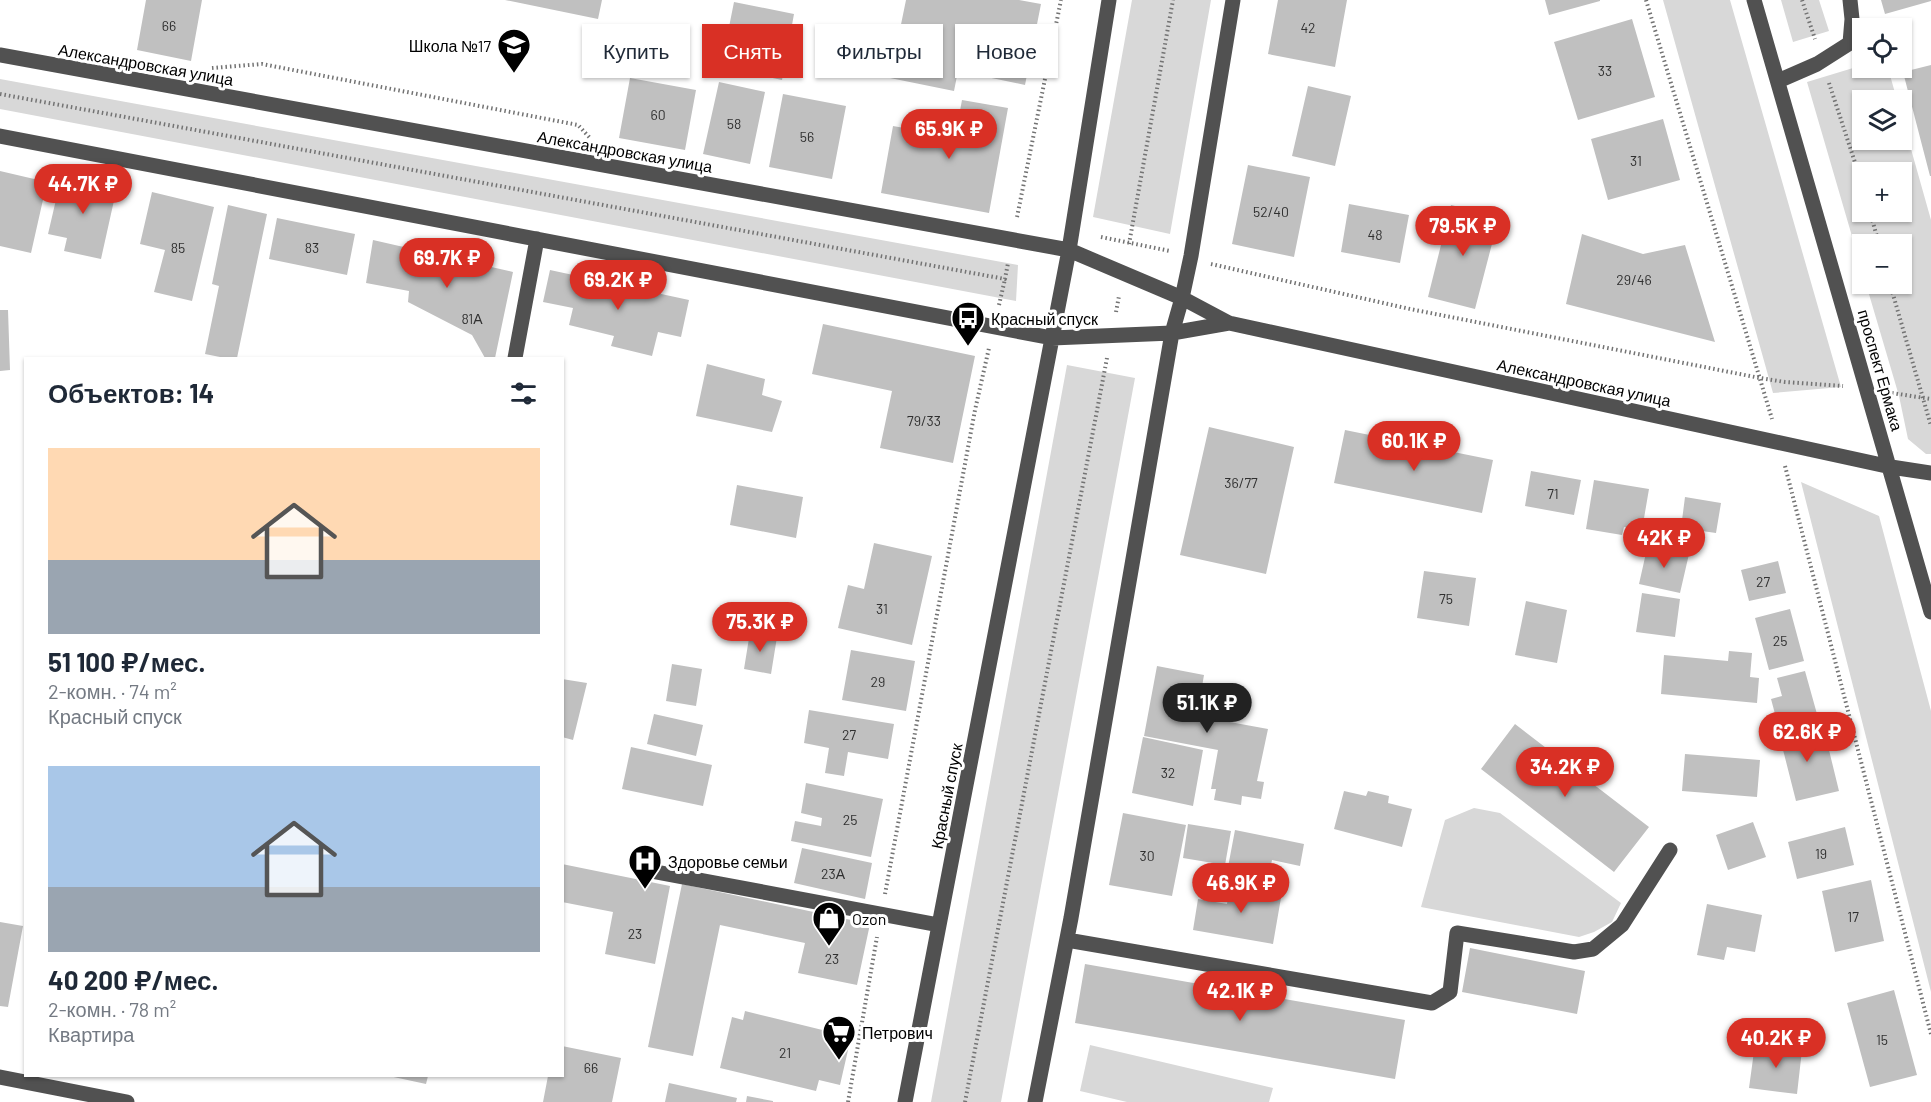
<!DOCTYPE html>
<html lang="ru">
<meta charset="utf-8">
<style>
body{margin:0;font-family:Barlow,sans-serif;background:#f6f6f7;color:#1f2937;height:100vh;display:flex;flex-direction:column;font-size:22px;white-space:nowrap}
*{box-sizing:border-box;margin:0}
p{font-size:20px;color:#747a83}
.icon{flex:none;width:33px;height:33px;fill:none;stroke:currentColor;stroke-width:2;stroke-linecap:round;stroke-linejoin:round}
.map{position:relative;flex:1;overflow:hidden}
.sheet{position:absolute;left:24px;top:357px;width:540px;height:720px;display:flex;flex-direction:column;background:#fff;border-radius:0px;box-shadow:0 2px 4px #0004}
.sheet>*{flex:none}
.top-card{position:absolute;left:582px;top:24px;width:570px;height:54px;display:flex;gap:12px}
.tools{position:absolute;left:1852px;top:18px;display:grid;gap:12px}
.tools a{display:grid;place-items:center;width:60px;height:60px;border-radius:0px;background:#fff;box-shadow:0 2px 4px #0004;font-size:30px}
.price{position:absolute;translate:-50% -51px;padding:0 14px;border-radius:21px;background:#d93025;color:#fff;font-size:20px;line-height:39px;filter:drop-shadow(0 2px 3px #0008)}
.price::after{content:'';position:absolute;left:50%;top:36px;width:18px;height:14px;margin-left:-9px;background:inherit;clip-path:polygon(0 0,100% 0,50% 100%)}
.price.selected{background:#222;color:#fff}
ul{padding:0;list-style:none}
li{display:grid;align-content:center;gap:12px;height:318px;padding:0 24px}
li span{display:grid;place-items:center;height:186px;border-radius:0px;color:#555}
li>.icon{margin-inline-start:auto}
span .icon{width:108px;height:108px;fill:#fffc;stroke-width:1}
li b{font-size:26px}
h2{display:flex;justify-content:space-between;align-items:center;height:72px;padding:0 24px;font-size:26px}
.tag{padding:0 21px;border-radius:0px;background:#fff;box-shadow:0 2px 4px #0004;font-size:21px;line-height:54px}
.tag.selected{background:#d93025;color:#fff}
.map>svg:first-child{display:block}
</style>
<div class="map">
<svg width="1931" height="1102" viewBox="0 0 1931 1102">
<rect width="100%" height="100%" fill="#fff"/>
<!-- green -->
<path fill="#d8d8d8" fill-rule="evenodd" d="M1132 0H1211L1170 234 1093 217Z
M1663 0H1730L1841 387 1773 393Z
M1781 0H1819L1829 31 1793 42Z
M1863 65V68H1888L1897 100H1863V140H1902V117L1931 220V454H1926L1908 439 1899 396 1866 284H1902V244H1863V274L1807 82ZM1863 172H1902V212H1863Z
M0 79 1018 265 1016 301 0 109Z
M1067 365 1135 378 1001 1102H931Z
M1801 482 1879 516 1931 711V992Z
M1474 808 1500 813 1621 903 1612 922 1594 932 1579 937 1421 907 1445 820Z
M1090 1045 1273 1088 1269 1102H1127L1080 1091Z"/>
<!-- building -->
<path fill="#c0c0c0" d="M146 0H202L191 61 137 50Z
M505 0H602L598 19Z
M906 0H1019L1041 4 1025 85 958 71 954 91 890 78Z
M1278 0H1347L1335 67 1268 54Z
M1545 0H1600V1L1549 15Z
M1881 0H1931V1L1885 14Z
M734 2 794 14 782 80 721 67Z
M1632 19 1655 97 1578 120 1554 42Z
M1931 65V176H1930L1903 72Z
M630 78 696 90 685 150 619 138Z
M719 82 765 92 750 164 703 154Z
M1308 86 1351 96 1335 166 1292 156Z
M783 94 846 106 832 179 769 167Z
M962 100 1008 108 989 213 881 193 893 126 955 137Z
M1663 119 1680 180 1608 200 1591 139Z
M1248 165 1310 177 1294 257 1232 244Z
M0 171 47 182 31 253 0 246Z
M62 174 117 187 101 259 64 251 67 238 48 234Z
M152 192 214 207 192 301 154 292 165 250 140 244Z
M1349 204 1409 215 1400 263 1341 252Z
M228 205 267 214 237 358H225L205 354 219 286 212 284Z
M1451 205 1499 217 1475 309 1428 297Z
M277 218 355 234 347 275 269 259Z
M1582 234 1643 254 1685 245 1715 342 1566 304Z
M373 240 513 272 495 358H485L472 335 408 302 409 291 366 283Z
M550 270 689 300 681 337 658 332 652 356 611 346 614 336 569 325 573 308 543 302Z
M0 310H8L10 370 0 371Z
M823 324 975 356 953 463 880 448 892 391 812 374Z
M707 364 765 379 762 395 782 401 772 432 696 416Z
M1209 427 1294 447 1266 574 1180 555Z
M1345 430 1493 460 1482 513 1334 483Z
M1531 471 1581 480 1574 515 1525 506Z
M1594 480 1649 489 1642 530 1624 527 1622 535 1586 529Z
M737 485 803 497 796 538 730 525Z
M1685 497 1721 503 1716 533 1681 528Z
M874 543 932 556 912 645 838 628 848 585 864 589Z
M1648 544 1689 554 1680 593 1639 584Z
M1778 561 1786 593 1749 601 1741 570Z
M1424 571 1476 578 1469 626 1417 618Z
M1642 593 1680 599 1675 637 1636 632Z
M1526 601 1567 610 1557 663 1515 655Z
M1790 609 1804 661 1769 670 1755 618Z
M750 632 777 637 771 674 744 669Z
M851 650 915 661 906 711 842 700Z
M1729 651 1752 653 1750 677 1759 678 1757 703 1661 694 1664 655 1728 661Z
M672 664 702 669 696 706 666 701Z
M1157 666 1204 675 1197 716 1268 729 1257 781 1264 782 1261 799 1242 796 1241 805 1214 800 1216 789H1211L1218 750 1144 736Z
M1805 671 1817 714 1778 725 1771 699 1782 696 1777 678Z
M562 679 587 683 573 740 562 737Z
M809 710 894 724 888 759 848 752 844 776 825 773 829 748 804 743Z
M654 714 703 725 696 756 647 744Z
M1810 722 1817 749 1828 746 1839 791 1796 801 1778 730Z
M1515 724 1649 827 1614 872 1481 769Z
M1143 737 1203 750 1193 806 1132 793Z
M631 747 712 765 703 806 622 789Z
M1685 754 1760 760 1757 797 1682 791Z
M806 783 883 799 871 857 791 841 795 821 821 826 822 818 801 813Z
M1344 791 1366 796 1368 791 1389 796 1388 803 1412 809 1402 847 1334 829Z
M1123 813 1186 825 1172 896 1109 885Z
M1753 822 1766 857 1728 870 1716 835Z
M1188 824 1231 831 1225 865 1183 858Z
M1845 827 1854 865 1797 879 1788 842Z
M1235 830 1304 844 1300 866 1272 860 1269 875 1228 867Z
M802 848 872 863 865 899 794 883Z
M562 864 670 886 655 964 605 954 613 912 562 902Z
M1871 880 1884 941 1835 952 1822 891Z
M1230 883 1282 892 1273 944 1193 930 1198 899 1227 904Z
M682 884 870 924 857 985 798 973 805 943 720 925 693 1056 648 1047Z
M1707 904 1762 915 1755 952 1727 947 1724 960 1697 955Z
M0 922 23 926 8 1007 0 1006Z
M1470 948 1585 971 1577 1014 1462 992Z
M1085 964 1405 1020 1395 1079 1075 1023Z
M1894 990 1917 1075 1870 1087 1847 1003Z
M745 1011 851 1037 840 1085 819 1080 816 1091 720 1068 732 1017 743 1020Z
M1755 1044 1802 1050 1797 1094 1749 1088Z
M562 1046 621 1058 612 1102H543L548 1076H562Z
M389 1076H428L426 1084Z
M669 1083 737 1098 736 1102H665Z
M747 1096 773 1101V1102H746Z"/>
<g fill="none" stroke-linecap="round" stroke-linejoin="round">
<!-- path -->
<path stroke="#737373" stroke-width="4" stroke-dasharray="1.5 3" stroke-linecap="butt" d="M1646 0 1772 419
M1802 0 1815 39
M212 68 262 64 578 125 591 139
M1829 83 1863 187
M0 94 1005 279 1008 263
M1870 212 1879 244
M1017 217 1061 0
M1101 237 1170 251
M1129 244 1173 0
M1211 264 1410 309 1760 378 1785 382 1843 386
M1890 284 1931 426
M999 305 1005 279
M1116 312 1119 296
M1892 393 1931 399
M1785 466 1931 1034
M885 894 975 410 989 348
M848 1102 877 937
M965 1102 1107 358"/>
<!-- minor -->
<path stroke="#515151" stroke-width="15" d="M1754 0 1931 612
M0 55 1069 250 1182 298 1229 323 1891 467 1931 473
M1778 81 1817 64 1850 43 1852 19 1850 0
M0 136 1052 338 1172 333 1229 323
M515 358 537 239
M640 869 939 925
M1067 940 1432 1003 1450 992 1457 933 1574 952 1593 949 1622 925 1670 850
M0 1077 127 1102
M905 1102 1069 250 1109 0
M1035 1102 1071 918 1172 333 1182 298 1191 256 1233 0"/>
</g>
<!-- icons -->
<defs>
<g id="school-pin" transform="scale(1.725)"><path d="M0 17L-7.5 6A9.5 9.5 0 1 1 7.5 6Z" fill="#000" stroke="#fff"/><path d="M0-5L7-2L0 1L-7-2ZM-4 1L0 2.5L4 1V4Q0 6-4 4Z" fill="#fff"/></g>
<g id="bus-pin" transform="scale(1.725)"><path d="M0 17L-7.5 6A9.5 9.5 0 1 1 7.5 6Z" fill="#000" stroke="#fff"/><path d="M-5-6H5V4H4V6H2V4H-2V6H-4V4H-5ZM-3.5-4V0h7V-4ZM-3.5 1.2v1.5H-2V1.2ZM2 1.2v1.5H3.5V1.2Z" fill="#fff"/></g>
<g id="hospital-pin" transform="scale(1.725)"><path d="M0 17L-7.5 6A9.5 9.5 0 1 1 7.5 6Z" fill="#000" stroke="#fff"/><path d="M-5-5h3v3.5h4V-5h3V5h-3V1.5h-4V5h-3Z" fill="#fff"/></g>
<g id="shop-pin" transform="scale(1.725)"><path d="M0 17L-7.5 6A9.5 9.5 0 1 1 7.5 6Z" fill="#000" stroke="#fff"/><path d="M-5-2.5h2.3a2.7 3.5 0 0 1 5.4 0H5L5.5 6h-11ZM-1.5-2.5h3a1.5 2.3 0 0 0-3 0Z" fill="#fff"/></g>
<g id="supermarket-pin" transform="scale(1.725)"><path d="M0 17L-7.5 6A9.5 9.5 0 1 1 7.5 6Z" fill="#000" stroke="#fff"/><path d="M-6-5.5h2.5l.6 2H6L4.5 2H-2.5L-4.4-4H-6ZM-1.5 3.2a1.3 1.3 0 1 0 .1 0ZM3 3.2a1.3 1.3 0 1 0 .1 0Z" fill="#fff"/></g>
</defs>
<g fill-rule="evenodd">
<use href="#school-pin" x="514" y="45"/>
<use href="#bus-pin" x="968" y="318"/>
<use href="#hospital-pin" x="645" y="861"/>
<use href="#shop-pin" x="829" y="918"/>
<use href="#supermarket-pin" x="839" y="1032"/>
</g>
<g text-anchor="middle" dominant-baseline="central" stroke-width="6" stroke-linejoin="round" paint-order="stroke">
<!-- number labels -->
<g font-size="14" fill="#303030">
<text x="169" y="25">66</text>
<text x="1308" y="27">42</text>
<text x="1605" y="70">33</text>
<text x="658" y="114">60</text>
<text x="734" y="123">58</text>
<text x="807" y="136">56</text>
<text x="1636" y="160">31</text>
<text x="1271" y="211">52/40</text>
<text x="1375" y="234">48</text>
<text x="178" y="247">85</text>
<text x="312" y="247">83</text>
<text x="1634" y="279">29/46</text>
<text x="472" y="318">81А</text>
<text x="924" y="420">79/33</text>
<text x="1241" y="482">36/77</text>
<text x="1553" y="493">71</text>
<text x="1763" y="581">27</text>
<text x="1446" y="598">75</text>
<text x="882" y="608">31</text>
<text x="1780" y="640">25</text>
<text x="878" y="681">29</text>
<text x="849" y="734">27</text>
<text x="1168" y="772">32</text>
<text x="850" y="819">25</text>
<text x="1821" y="853">19</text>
<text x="1147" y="855">30</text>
<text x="833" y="873">23А</text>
<text x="1853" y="916">17</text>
<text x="635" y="933">23</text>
<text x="832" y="958">23</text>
<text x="1882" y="1039">15</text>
<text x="785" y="1052">21</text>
<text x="591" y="1067">66</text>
</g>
<!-- poi labels -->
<g font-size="16" fill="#000" stroke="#fff" text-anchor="start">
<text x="491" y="45" text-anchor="end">Школа №17</text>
<text x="991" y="318">Красный спуск</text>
<text x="668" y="861">Здоровье семьи</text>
<text x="852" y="918">Ozon</text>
<text x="862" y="1032">Петрович</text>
</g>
<!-- street labels -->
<g font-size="16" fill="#000" stroke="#fff">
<text transform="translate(146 64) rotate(10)">Александровская улица</text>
<text transform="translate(625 151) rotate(10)">Александровская улица</text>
<text transform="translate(1881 370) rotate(74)">проспект Ермака</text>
<text transform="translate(1584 382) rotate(12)">Александровская улица</text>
<text transform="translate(946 796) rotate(-79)">Красный спуск</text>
</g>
</g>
</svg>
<div class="tools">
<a><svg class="icon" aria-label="locate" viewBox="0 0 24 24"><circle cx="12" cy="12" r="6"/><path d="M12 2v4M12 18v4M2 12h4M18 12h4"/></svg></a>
<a><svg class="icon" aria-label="layers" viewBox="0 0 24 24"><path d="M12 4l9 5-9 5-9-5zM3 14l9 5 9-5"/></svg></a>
<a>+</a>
<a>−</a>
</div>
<b class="price" style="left:949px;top:160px">65.9K ₽</b>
<b class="price" style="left:83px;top:215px">44.7K ₽</b>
<b class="price" style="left:1463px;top:257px">79.5K ₽</b>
<b class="price" style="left:447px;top:289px">69.7K ₽</b>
<b class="price" style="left:618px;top:311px">69.2K ₽</b>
<b class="price" style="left:1414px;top:472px">60.1K ₽</b>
<b class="price" style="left:1664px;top:569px">42K ₽</b>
<b class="price" style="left:760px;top:653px">75.3K ₽</b>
<b class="price selected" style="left:1207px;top:734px">51.1K ₽</b>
<b class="price" style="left:1807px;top:763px">62.6K ₽</b>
<b class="price" style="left:1565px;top:798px">34.2K ₽</b>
<b class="price" style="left:1241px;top:914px">46.9K ₽</b>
<b class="price" style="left:1240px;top:1022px">42.1K ₽</b>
<b class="price" style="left:1776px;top:1069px">40.2K ₽</b>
<div class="top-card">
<a class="tag">Купить</a>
<a class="tag selected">Снять</a>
<a class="tag">Фильтры</a>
<a class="tag">Новое</a>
</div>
<section class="sheet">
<h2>Объектов: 14<svg class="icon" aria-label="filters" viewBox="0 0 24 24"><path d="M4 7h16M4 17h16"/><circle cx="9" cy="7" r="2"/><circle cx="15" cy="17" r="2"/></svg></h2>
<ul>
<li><span style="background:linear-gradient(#ffd9b3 60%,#9aa5b1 0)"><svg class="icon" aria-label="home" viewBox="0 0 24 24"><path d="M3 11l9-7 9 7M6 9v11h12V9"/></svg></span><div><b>51 100 ₽/мес.</b><p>2-комн. · 74 m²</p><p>Красный спуск</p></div></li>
<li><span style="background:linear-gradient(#a9c7e8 65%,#9aa5b1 0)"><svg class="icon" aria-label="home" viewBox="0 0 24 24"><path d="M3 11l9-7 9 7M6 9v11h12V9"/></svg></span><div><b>40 200 ₽/мес.</b><p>2-комн. · 78 m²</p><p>Квартира</p></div></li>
</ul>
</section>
</div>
